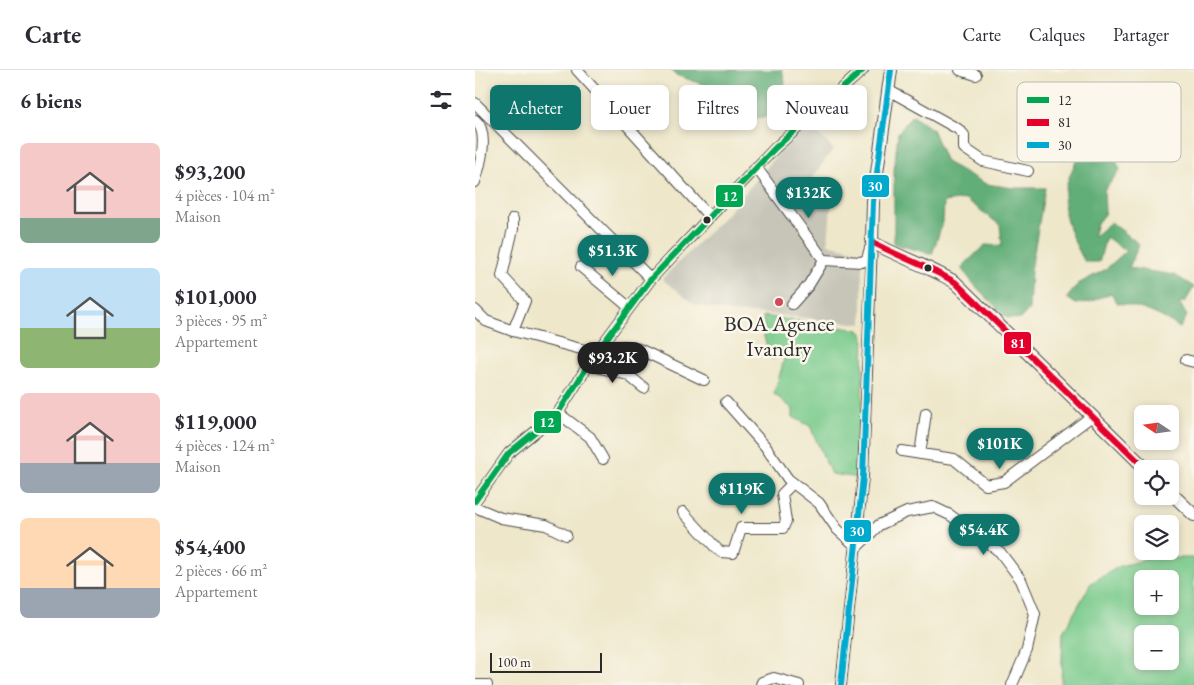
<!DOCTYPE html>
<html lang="fr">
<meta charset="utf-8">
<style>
body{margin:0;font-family:"EB Garamond",serif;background:#f2f2f3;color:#2b2b33;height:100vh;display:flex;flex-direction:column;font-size:19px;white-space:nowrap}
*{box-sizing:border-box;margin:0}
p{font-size:16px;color:#7c7c81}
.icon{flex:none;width:28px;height:28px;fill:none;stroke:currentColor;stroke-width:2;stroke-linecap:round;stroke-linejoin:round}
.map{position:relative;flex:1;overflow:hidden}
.details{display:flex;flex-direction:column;background:#fff;width:475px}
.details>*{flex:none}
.top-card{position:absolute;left:15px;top:15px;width:475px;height:45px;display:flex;gap:10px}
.needle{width:32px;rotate:283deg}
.controls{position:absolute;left:659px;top:335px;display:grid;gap:10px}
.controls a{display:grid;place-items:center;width:45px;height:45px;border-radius:8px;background:#fff;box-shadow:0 2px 8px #0003;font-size:25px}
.scale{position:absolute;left:15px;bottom:12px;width:112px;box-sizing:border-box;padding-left:5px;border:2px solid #2b2b2b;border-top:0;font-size:14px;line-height:18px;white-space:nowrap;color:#2b2b2b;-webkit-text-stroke:4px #fbf7ec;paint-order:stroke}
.price{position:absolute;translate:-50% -42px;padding:0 11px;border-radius:18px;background:#0f766e;color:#fff;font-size:16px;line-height:32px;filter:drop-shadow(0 1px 2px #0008)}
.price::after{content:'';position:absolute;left:50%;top:30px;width:15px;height:11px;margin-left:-8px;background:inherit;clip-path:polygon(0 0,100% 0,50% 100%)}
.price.current{background:#222;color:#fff}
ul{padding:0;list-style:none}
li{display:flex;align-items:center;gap:15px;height:125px;padding:0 20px}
li span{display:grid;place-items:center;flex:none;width:140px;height:100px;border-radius:8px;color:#555}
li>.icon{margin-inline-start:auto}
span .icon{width:60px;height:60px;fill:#fffc;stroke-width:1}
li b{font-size:21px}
h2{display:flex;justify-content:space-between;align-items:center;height:60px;padding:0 20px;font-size:21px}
.chip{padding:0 18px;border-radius:8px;background:#fff;box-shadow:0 2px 8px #0003;font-size:18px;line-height:45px}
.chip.current{background:#0f766e;color:#fff}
header{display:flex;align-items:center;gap:30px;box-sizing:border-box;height:70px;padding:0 25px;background:#fff;border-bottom:1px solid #e1e1e2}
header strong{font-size:24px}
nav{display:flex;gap:28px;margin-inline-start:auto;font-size:18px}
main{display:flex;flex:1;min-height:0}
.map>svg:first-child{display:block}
</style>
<header>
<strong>Carte</strong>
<nav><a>Carte</a><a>Calques</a><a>Partager</a></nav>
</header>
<main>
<section class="details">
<h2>6 biens<svg class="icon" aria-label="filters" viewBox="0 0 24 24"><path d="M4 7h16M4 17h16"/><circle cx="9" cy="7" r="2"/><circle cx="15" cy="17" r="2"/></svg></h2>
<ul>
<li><span style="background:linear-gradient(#f6c9c9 75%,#7fa58c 0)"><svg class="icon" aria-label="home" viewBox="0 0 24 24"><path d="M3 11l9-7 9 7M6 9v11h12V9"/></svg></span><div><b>$93,200</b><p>4 pièces · 104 m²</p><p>Maison</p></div></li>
<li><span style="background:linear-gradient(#bfe0f5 60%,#8fb573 0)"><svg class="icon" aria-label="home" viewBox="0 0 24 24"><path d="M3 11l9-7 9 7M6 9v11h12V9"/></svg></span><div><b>$101,000</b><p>3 pièces · 95 m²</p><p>Appartement</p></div></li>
<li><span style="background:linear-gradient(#f6c9c9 70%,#9aa5b1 0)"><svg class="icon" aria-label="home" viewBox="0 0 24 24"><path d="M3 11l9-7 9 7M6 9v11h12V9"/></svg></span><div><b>$119,000</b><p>4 pièces · 124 m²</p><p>Maison</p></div></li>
<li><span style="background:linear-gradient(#ffd9b3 70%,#9aa5b1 0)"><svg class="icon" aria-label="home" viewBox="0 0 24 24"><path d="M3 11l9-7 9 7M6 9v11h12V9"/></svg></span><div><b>$54,400</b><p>2 pièces · 66 m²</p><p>Appartement</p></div></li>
</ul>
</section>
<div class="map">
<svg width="719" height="615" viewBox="0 0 719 615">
<rect width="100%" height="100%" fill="#fbf7ec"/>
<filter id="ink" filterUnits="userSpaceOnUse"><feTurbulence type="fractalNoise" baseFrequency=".02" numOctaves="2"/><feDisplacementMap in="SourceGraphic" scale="10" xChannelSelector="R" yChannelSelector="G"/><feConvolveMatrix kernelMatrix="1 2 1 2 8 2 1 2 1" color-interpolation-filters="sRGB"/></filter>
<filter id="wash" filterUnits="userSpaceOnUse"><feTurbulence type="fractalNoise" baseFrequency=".0096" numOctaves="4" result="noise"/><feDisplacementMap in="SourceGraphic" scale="20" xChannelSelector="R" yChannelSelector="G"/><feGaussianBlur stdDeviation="1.12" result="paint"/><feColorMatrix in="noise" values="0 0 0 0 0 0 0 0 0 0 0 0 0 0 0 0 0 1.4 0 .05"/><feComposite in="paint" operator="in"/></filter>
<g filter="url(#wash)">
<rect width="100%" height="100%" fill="#eee7ca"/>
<!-- industrial -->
<path fill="#c6c5b8" d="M335 55 358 79 335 111 356 136 353 174 387 182V254L294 244 255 242 220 235 187 209 253 143 303 84Z"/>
<!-- green -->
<path fill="#79ca8c" stroke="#527a5c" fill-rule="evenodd" d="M288 246 384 260 389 266 385 408 356 404 335 356 318 347V339L299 324 309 290 307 287 296 289 289 267Z
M677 488H719V615H586L588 563 616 513 645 496ZM668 509H695V536H668ZM668 564H695V591H668Z"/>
<!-- forest -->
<path fill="#62ae78" stroke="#466c52" d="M196 0H307L310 12 303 45 280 48 258 25 201 5Z
M437 45 457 59 471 92 511 114 538 118H570L556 199 554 239 545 249 532 248C518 233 495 214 487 197L510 175 527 176 525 155 491 129 469 132 468 152 457 184 419 174V100L423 63Z
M609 77C627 80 639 81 645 100L629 121 630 143 622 153 618 167 636 152 664 174 654 198 700 205 719 217 710 232H704L712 246 705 258C685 244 666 237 642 233L636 223 615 232 601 234 592 228 603 214 631 199 651 181 631 167 624 192H610C584 145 581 125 609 77Z"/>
</g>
<g filter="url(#ink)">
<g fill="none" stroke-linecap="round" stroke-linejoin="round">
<!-- minor casing -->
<g stroke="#484743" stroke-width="12">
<path id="minor" d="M102 0 234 146
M485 0 501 5
M413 20 483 59 489 65V78L508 91 553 101
M0 33 176 209
M0 50C15 62 5 96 0 112
M281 97 349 190 387 192 392 189 395 178
M38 149V159L27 206 50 231 38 261
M106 197 154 237
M317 234 333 216 349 190
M0 240 11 251 38 261 121 283
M124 278 149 276 164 279 229 310
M711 290 719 292
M114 295 153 305 169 318
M251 332 290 376 313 409 344 433 362 459 382 477
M83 343 115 367 128 389
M427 381 479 389 511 415 529 412 617 346
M445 384 451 343
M0 431 34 383 83 343 121 283 176 209 300 78 388 0
M0 437 26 448 71 455 91 465
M208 442 242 479 246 482 258 483 266 458H308L311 451 307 424 318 413
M382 477 404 455 432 442 458 437 475 445 525 482 546 510 560 544 552 580 537 615
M2 615H12
M286 615 287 612 299 608 324 615
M366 615 388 407 397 172"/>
</g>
<!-- major casing -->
<g stroke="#484743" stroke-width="14">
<path id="major" d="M416 0 398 132 397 172C424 187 453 196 480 212L671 399
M695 422 719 445"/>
</g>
<!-- minor -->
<use href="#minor" stroke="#fff" stroke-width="10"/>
<!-- major -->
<use href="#major" stroke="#fff" stroke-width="12"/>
<!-- bus-1 casing -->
<g stroke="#fbf7ec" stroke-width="10">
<path id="bus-1" d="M0 431 34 383 83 343 121 283 176 209 300 78 388 0"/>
</g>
<!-- bus-2 casing -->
<g stroke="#fbf7ec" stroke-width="10">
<path id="bus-2" d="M397 172C424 187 453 196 480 212L671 399"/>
</g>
<!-- bus-3 casing -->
<g stroke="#fbf7ec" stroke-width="10">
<path id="bus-3" d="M366 615 388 407 398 132 416 0"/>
</g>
<!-- bus-1 -->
<use href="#bus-1" stroke="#00a651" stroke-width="6"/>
<!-- bus-2 -->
<use href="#bus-2" stroke="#e4002b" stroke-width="6"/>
<!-- bus-3 -->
<use href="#bus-3" stroke="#00a9ce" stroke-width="6"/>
</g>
</g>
<!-- markers -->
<g fill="#2b2b2b" stroke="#fbf7ec" stroke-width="2">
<circle cx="232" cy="150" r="4.5"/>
<circle cx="453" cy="198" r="4.5"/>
</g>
<circle fill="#d1495b" stroke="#fbf7ec" stroke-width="2" cx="304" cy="232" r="5"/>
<g text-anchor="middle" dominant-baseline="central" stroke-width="5" stroke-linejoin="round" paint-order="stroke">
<!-- poi labels -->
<g font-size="22" fill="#2b2b2b" stroke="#fbf7ec">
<text x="304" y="253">BOA Agence<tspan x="304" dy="25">Ivandry</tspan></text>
</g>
</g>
<!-- legend -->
<rect x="542" y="12" width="164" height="80" rx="8" fill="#fbf7ec" stroke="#bdbab2" stroke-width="1"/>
<rect x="552" y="27" width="22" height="6" fill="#00a651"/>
<rect x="552" y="49" width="22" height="7" fill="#e4002b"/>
<rect x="552" y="72" width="22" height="6" fill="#00a9ce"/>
<g font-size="14" fill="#2b2b2b">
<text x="583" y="35">12</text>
<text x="583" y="57">81</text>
<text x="583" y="80">30</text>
</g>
<g stroke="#fbf7ec" stroke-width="2">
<rect x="386" y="104" width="29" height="24" rx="5" fill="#00a9ce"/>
<rect x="240" y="114" width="29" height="24" rx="5" fill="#00a651"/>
<rect x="528" y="261" width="29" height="24" rx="5" fill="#e4002b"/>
<rect x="58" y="340" width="29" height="24" rx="5" fill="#00a651"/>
<rect x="368" y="449" width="29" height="24" rx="5" fill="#00a9ce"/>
</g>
<g font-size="14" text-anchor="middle" font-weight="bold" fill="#fff">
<text x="400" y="121">30</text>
<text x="255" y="131">12</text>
<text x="543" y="278">81</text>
<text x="72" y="357">12</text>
<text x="382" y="466">30</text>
</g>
</svg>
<div class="controls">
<a><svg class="needle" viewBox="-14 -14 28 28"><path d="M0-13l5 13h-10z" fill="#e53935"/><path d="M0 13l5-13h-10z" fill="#7c7c81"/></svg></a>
<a><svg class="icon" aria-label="locate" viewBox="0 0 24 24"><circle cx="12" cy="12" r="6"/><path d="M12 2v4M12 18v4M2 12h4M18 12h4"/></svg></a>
<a><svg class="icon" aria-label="layers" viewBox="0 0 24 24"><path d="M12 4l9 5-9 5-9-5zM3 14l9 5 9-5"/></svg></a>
<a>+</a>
<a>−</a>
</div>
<div class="scale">100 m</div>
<b class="price" style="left:334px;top:149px">$132K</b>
<b class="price" style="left:138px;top:207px">$51.3K</b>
<b class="price current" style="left:138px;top:314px">$93.2K</b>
<b class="price" style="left:525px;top:400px">$101K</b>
<b class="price" style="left:267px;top:445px">$119K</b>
<b class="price" style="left:509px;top:486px">$54.4K</b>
<div class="top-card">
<a class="chip current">Acheter</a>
<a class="chip">Louer</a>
<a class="chip">Filtres</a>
<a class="chip">Nouveau</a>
</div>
</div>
</main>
